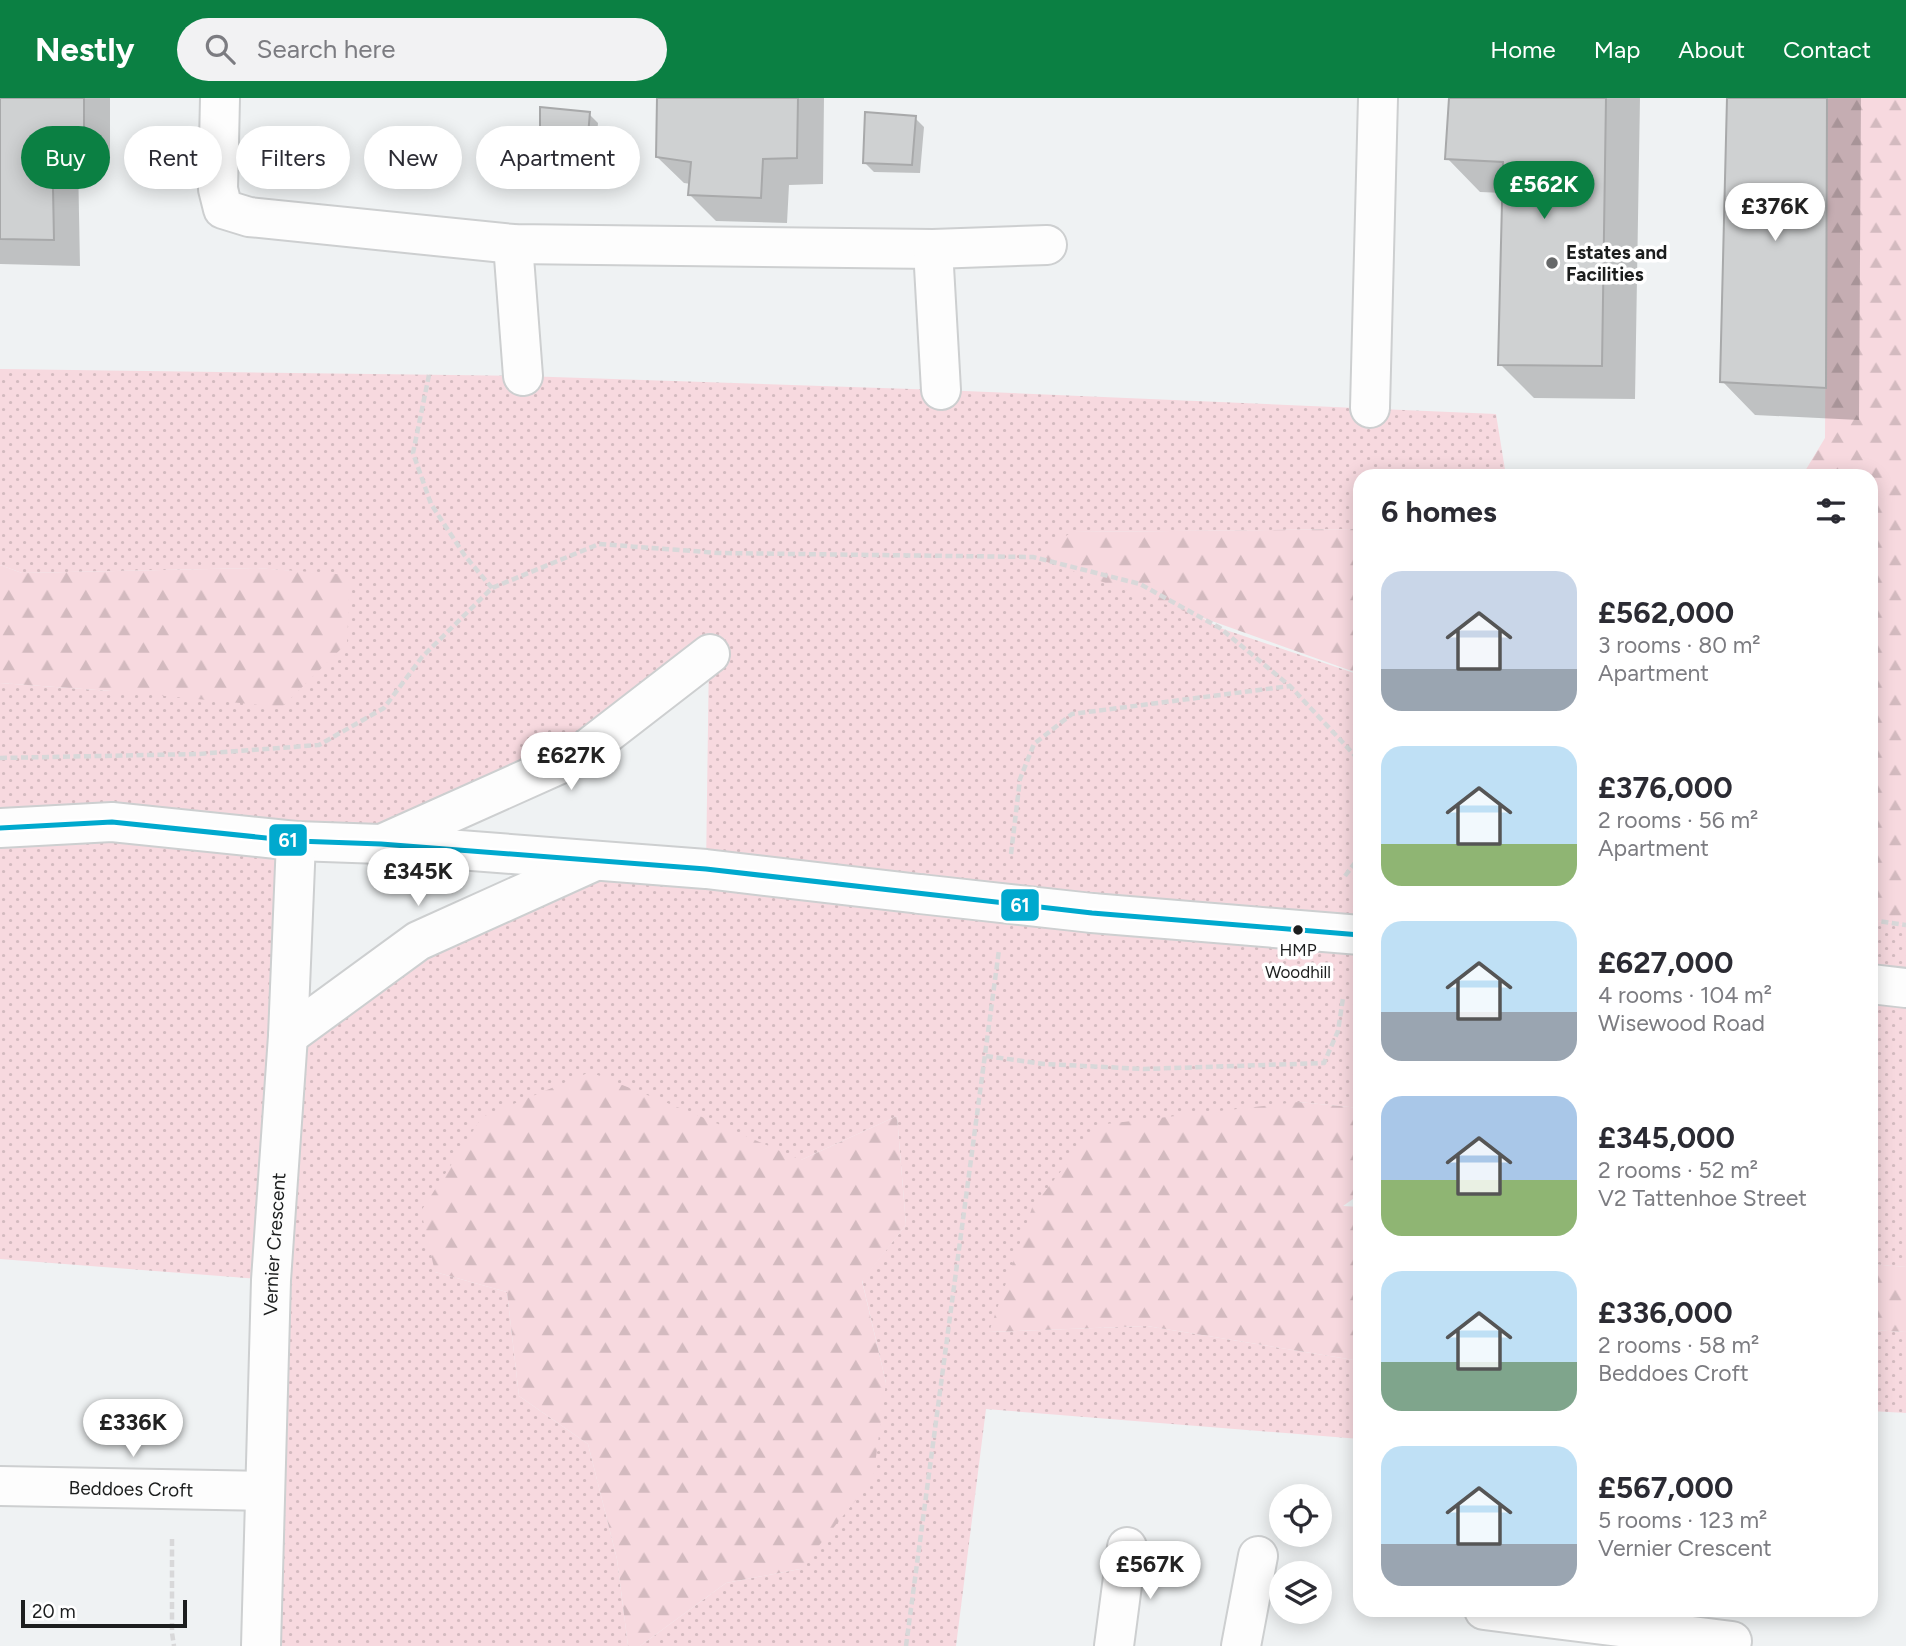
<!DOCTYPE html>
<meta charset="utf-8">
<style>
body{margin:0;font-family:Figtree,sans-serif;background:#f2f2f3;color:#2b2b33;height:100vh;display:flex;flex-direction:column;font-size:26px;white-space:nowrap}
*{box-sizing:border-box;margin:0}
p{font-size:23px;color:#7c7c81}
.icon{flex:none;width:38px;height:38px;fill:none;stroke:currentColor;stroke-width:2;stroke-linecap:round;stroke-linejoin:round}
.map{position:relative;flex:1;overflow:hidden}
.side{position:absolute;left:1353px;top:371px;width:525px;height:1148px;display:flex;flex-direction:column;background:#fff;border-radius:21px;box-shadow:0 4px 18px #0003}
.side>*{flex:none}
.banner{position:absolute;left:21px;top:28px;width:665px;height:63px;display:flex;gap:14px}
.buttons{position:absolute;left:1269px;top:1386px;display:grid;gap:14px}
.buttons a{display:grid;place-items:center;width:63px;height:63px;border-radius:50%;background:#fff;box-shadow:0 4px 18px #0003;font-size:35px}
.scale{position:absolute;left:21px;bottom:18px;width:166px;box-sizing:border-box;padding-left:7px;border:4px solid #1c1e1e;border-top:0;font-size:19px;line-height:24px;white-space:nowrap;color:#1c1e1e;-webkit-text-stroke:5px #fff;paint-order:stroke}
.price{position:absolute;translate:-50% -60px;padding:0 16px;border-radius:24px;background:#fff;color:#222;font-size:23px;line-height:46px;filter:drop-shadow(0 2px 4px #0008)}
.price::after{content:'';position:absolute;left:50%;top:42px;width:21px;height:16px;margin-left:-10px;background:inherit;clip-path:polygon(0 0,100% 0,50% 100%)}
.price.selected{background:#0b8043;color:#fff}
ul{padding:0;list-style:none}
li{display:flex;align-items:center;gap:21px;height:175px;padding:0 28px}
li span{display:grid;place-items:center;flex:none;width:196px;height:140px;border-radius:21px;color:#555}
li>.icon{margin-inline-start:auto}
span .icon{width:84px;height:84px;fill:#fffc;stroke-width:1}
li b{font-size:30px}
h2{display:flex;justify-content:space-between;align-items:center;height:84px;padding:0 28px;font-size:30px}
.chip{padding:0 24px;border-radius:32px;background:#fff;box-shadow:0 4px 18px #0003;font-size:24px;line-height:63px}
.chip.selected{background:#0b8043;color:#fff}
header{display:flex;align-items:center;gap:42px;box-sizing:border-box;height:98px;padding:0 35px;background:#0b8043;color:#fff}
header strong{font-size:33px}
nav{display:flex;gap:38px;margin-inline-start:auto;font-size:24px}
.search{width:490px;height:63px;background:#f2f2f3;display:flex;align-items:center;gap:18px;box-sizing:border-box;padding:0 24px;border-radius:38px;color:#7c7c81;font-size:26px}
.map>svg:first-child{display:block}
</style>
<header>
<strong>Nestly</strong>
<div class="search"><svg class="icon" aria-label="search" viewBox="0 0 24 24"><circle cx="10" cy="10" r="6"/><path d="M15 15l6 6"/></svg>Search here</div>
<nav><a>Home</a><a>Map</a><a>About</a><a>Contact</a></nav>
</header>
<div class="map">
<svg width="1906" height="1548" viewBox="0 0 1906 1548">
<defs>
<pattern id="grass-dots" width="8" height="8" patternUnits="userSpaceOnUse" patternTransform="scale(1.75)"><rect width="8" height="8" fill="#f7d9df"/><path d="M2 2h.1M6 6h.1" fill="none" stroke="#d3babf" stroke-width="1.8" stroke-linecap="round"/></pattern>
<pattern id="forest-firs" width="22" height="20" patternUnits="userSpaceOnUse" patternTransform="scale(1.75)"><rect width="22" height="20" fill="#f7d9df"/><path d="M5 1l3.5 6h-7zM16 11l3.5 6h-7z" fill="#d3babf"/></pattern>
</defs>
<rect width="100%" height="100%" fill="#eff2f3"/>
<!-- grass -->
<path fill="url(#grass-dots)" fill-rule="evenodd" d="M0 271 523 278 941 292 1496 316 1506 378H1360V431L1073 434 1140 486 1220 530 1360 577V1010L1298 1004 989 1234 1147 1228 1360 1263V1341L986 1311 956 1548H640L726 1485 800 1471 886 1285 862 1182 906 1127 897 1018 801 1062 435 1174 507 1194 519 1298 588 1346 617 1461 628 1548H261L271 1182 0 1161V585L111 593 350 478 257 470 22 475 0 467ZM709 556 706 771 595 763 288 937 296 743 381 746 578 658Z
M1871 822 1906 827V1169L1871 1166Z
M1871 1232 1906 1234V1315L1871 1313Z"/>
<!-- forest -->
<path fill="url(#forest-firs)" d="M1827 0H1906V827L1871 822V378H1802L1825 340Z
M1360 431V576L1033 459 1072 434Z
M0 467 22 475 257 470 350 477 347 545 282 609 111 593 0 585Z
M590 974 702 1019 801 1062 897 1018 906 1127 862 1183 886 1285 873 1381 800 1471 726 1485 640 1548H628L617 1461 588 1346 519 1298 507 1194 435 1174 421 1113 482 1019Z
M1298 1004 1360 1010V1096L1343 1108 1360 1109V1263L1147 1228 989 1234 1032 1110 1097 1027Z
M1871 1166 1906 1169V1234L1871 1232Z"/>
<!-- shadow -->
<path fill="#0003" d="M0 0H110V65L78 63 80 168 0 166Z
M659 0H824L823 86 789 87 787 125 716 123 690 97 691 86 684 85 657 59Z
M1450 0H1640L1635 301 1534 300 1500 266 1504 95 1480 94 1447 60Z
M1728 0H1861L1859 322 1755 317 1722 283Z
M589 16 598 25 594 69 551 70 542 61Z
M915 20 924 29 920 75 874 74 865 65Z"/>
<!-- building -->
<path fill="#cfd1d2" stroke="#a8a9aa" stroke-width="2" d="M0 0H84V40L52 37 54 142 0 141Z
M657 0H798L797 60 763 61 761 100 688 97 691 64 656 59Z
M1449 0H1606L1602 268 1498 267 1503 64 1445 61Z
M1727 0H1827L1826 290 1720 284Z
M540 9 590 14 586 61 540 62Z
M865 14 916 18 912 67 863 65Z"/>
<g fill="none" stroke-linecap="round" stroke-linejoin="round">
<!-- minor casing -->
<g stroke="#cdcfd0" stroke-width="42">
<g id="minor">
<path d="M220 0 218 91 223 111 249 119 513 146 933 151 1047 147"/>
<path d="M513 146 523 278"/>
<path d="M933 151 941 292"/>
<path d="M1370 310 1378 0"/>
<path d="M0 730 112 724 296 743 381 746 706 771 920 796"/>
<path d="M386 744 578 658 710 556"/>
<path d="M1092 815 1360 837"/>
<path d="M1871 886 1906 890"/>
<path d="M288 938 418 843 593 764"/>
<path id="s1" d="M0 1388 264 1393"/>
<path d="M1484 1512 1732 1543"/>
<path id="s2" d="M261 1548 271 1182 288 938 296 743"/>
<path d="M1114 1548 1127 1449"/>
<path d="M1241 1548 1258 1458"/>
</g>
</g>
<!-- path -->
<path stroke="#d8d8d9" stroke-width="4.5" stroke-dasharray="7 3.5" stroke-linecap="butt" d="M429 277 413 355 431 406 465 458 492 490
M0 660 198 656 319 647 384 610 422 559 492 490 599 446 719 455 1033 459 1140 486 1220 530 1290 588 1360 663
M1011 756 1020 681 1034 646 1072 616 1290 588
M1345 778 1360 758
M1871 822 1906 827
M986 958 1044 966 1144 971 1324 965 1338 933 1343 900
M172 1441V1535L174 1548
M906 1548 999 852"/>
<!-- minor -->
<use href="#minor" stroke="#fdfdfd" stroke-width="38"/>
<!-- minor-bridge casing -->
<g stroke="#cdcfd0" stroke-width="42" stroke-linecap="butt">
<path id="minor-bridge" d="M920 796 1092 815"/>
</g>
<!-- minor-bridge -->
<use href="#minor-bridge" stroke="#fdfdfd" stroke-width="38"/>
<!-- bus-1 casing -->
<g stroke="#fff" stroke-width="10">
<path id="bus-1" d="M0 730 112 724 296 743 381 746 706 771 1092 815 1360 837"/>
</g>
<!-- bus-1 -->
<use href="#bus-1" stroke="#00a9ce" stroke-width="5"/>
</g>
<!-- markers -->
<circle fill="#666869" stroke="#fff" stroke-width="2.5" cx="1552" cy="165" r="7"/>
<circle fill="#1c1e1e" stroke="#fff" stroke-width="2.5" cx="1298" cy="832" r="6"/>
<g text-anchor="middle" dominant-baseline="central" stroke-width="7" stroke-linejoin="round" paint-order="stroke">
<!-- bus labels -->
<g font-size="17" fill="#1c1e1e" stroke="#fff">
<text x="1298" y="852">HMP<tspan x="1298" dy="22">Woodhill</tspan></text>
</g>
<!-- poi labels -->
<g font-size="19" font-weight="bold" fill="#1c1e1e" stroke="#fff" text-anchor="start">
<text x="1566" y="154">Estates and<tspan x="1566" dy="22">Facilities</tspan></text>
</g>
<!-- street labels -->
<g font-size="19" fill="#1c1e1e" stroke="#fff">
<text stroke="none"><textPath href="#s2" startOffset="402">Vernier Crescent</textPath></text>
<text stroke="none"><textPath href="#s1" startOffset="131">Beddoes Croft</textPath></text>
</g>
</g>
<g stroke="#fff" stroke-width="2.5">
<rect x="268" y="725" width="40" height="34" rx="7" fill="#00a9ce"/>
<rect x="1000" y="790" width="40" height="34" rx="7" fill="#00a9ce"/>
</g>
<g font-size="19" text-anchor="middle" font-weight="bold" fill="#fff">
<text x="288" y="749">61</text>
<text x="1020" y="814">61</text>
</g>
</svg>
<div class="buttons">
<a><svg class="icon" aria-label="locate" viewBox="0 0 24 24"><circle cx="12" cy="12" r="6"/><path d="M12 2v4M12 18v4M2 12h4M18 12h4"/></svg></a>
<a><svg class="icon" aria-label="layers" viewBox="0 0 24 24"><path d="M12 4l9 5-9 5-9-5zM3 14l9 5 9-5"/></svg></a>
</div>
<div class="scale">20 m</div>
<b class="price selected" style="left:1544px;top:123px">£562K</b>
<b class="price" style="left:1775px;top:145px">£376K</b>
<b class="price" style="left:571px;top:694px">£627K</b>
<b class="price" style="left:418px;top:810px">£345K</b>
<b class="price" style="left:133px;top:1361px">£336K</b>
<b class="price" style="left:1150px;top:1503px">£567K</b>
<div class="banner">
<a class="chip selected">Buy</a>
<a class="chip">Rent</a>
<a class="chip">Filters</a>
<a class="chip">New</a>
<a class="chip">Apartment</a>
</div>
<section class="side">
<h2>6 homes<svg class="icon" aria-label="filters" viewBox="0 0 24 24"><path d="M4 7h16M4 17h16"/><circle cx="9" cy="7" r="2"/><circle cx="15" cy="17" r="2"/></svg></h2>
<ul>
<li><span style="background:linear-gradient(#c9d6e8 70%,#9aa5b1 0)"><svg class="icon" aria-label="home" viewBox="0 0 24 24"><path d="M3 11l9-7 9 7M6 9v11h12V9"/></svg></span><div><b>£562,000</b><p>3 rooms · 80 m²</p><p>Apartment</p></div></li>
<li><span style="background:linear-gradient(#bfe0f5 70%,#8fb573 0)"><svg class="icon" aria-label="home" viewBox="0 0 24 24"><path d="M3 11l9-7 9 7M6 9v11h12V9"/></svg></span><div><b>£376,000</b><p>2 rooms · 56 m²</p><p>Apartment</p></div></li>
<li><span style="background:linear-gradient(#bfe0f5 65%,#9aa5b1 0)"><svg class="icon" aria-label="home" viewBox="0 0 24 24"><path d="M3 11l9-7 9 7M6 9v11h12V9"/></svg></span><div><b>£627,000</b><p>4 rooms · 104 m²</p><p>Wisewood Road</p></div></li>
<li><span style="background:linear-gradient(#a9c7e8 60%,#8fb573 0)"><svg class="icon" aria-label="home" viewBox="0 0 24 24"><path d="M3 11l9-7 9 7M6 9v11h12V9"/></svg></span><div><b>£345,000</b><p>2 rooms · 52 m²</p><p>V2 Tattenhoe Street</p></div></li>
<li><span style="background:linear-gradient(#bfe0f5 65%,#7fa58c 0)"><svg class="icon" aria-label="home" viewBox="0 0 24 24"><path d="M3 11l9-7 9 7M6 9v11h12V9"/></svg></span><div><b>£336,000</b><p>2 rooms · 58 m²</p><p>Beddoes Croft</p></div></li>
<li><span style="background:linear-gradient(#bfe0f5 70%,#9aa5b1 0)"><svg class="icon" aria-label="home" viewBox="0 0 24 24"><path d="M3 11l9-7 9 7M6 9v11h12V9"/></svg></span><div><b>£567,000</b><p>5 rooms · 123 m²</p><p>Vernier Crescent</p></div></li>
</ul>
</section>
</div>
